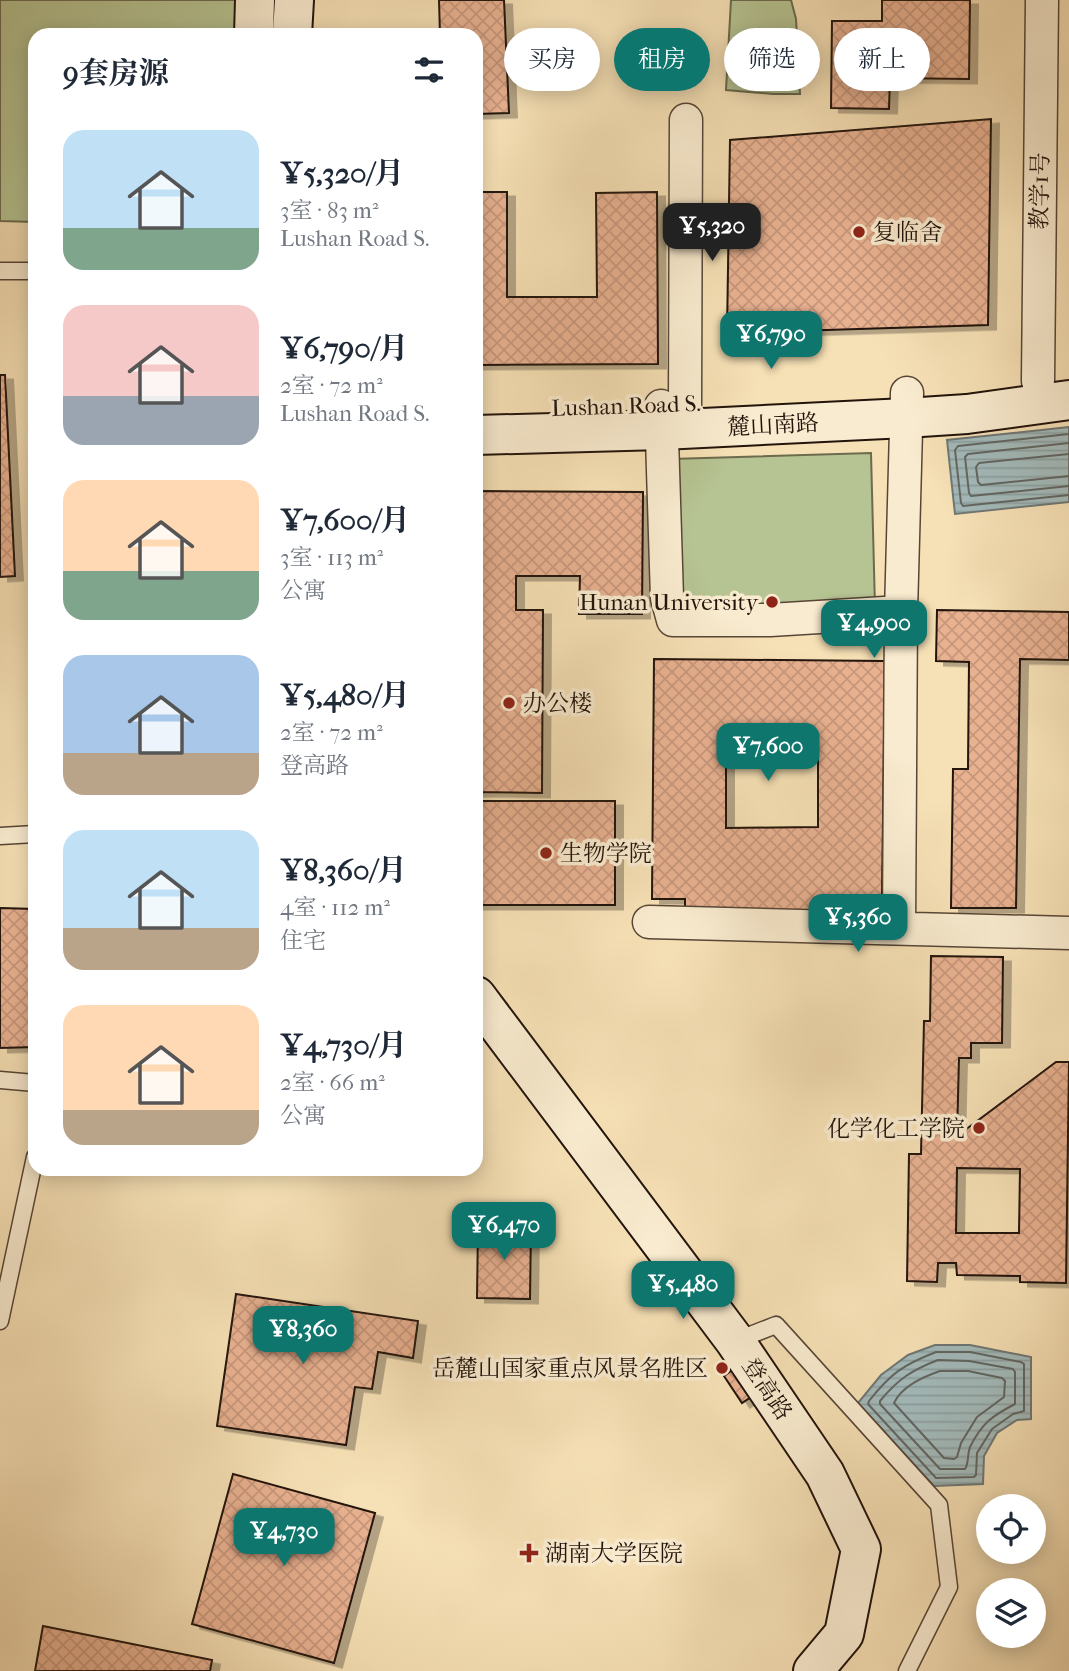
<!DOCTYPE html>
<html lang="zh">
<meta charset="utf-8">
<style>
body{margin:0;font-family:"IM FELL French Canon","Noto Serif SC",serif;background:#f6f6f7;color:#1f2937;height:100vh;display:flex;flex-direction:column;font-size:26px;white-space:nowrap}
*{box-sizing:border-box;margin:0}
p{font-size:23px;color:#747a83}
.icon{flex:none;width:38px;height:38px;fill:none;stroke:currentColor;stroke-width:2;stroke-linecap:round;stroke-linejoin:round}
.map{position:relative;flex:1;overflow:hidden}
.drawer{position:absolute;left:28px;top:28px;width:455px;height:1148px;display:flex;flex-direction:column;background:#fff;border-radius:21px;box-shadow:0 4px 18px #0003}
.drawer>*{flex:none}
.guide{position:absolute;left:504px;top:28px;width:458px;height:63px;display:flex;gap:14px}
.fabs{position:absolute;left:976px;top:1494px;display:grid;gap:14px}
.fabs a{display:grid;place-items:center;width:70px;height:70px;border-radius:50%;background:#fff;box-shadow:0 4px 18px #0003;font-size:35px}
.price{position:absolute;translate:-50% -60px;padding:0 16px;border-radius:14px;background:#0f766e;color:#fff;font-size:23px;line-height:46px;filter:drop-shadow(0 2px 4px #0008)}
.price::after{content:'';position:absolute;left:50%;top:42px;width:21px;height:16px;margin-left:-10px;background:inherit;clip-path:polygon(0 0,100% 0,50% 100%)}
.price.selected{background:#222;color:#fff}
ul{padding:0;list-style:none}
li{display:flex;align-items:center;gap:21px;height:175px;padding:0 35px}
li span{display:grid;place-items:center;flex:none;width:196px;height:140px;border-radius:21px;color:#555}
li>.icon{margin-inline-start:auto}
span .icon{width:84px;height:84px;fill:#fffc;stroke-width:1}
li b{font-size:30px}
h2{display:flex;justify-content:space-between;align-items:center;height:84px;padding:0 35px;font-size:30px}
.chip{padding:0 24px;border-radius:32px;background:#fff;box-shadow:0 4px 18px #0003;font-size:24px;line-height:63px}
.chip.selected{background:#0f766e;color:#fff}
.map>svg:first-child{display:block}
</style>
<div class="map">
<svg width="1069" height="1671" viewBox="0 0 1069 1671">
<defs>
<pattern id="water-rules" width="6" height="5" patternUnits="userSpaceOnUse" patternTransform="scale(1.75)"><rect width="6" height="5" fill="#a3baba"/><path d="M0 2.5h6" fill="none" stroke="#8c9f9f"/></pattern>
<pattern id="building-cross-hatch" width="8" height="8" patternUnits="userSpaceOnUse" patternTransform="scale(1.75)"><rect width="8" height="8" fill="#e8b190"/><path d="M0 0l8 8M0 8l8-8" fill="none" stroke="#c7977b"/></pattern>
<filter id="shadow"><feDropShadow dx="8" dy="4.5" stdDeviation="0" flood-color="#0004"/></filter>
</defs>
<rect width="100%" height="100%" fill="#f6e0b5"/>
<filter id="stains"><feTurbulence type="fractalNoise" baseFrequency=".00286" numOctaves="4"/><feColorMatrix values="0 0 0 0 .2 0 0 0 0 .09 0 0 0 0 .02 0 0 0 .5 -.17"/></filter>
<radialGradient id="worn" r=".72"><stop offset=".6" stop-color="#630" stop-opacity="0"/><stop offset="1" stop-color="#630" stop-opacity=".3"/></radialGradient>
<!-- green -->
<path fill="#b6c392" stroke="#6c6b4e" stroke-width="2" d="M0 0H243L241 35H35V222L0 221Z
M731 0H791L796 19 800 94H773L726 90Z
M871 453 875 607 675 613 671 459Z"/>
<!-- water -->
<path fill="url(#water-rules)" stroke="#6f7774" stroke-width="2" d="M1069 427V502L955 514 947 440Z
M935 1345H970L1031 1357V1419L1017 1420 997 1433 984 1456 983 1484 934 1486 858 1403 881 1375 908 1355Z"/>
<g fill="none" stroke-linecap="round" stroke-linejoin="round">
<!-- shore -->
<path stroke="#626662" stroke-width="2" d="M1069 434 958 446 955 450 961 503 963 506 1069 495
M1069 443 968 454 965 457 969 493 971 496 1069 486
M1069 454 979 463 976 467 978 482 981 485 1069 476
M936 1352H970L1021 1362 1024 1364V1411L1013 1414 992 1429 977 1453 976 1475 974 1477 936 1478 868 1404 869 1401C891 1373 903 1365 936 1352Z
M938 1360 969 1361 1013 1369 1015 1372V1404C992 1416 982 1423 970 1447 967 1455 969 1463 965 1469H940L880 1404V1401C898 1379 912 1370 938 1360Z
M940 1371H968L1002 1378 1005 1381 1004 1397 977 1417 961 1443 957 1457 954 1459 944 1458 894 1403C902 1386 923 1377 940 1371Z"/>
</g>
<!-- building -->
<path fill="url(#building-cross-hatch)" stroke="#22130b" stroke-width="2" fill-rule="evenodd" filter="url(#shadow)" d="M439 0H504L509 113 476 114V35H440Z
M882 0H970L969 79 890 78 889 109 831 108 832 21H882Z
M991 119 988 325 727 333 730 140Z
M476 192H507V297H597L596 193 657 192 658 364 476 365Z
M0 375H5L15 576 0 577Z
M476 491 643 492 642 614H579L580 576H516V610H543L542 793 476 792Z
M937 610 1069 612V660L1020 659 1016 908H951L953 769H968L969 662 936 661Z
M654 659 885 661 882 896H831V912L685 910V899H652ZM726 737H818V827L726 828Z
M476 801H615V905H476Z
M0 908 35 909V1047L0 1048Z
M931 956 1003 957 1002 1043H971V1058H959L957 1136 1056 1062H1069L1066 1283 1020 1282V1276L957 1275 956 1263H938L937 1282 907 1281 909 1154H921L924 1021H930ZM957 1168 1020 1169 1019 1233H956Z
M478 1226H531L530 1299 477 1298Z
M236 1294 418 1321 413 1358 378 1352 372 1389 355 1387 346 1445 217 1426Z
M742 1363 760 1391 742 1403 724 1376Z
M233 1474 375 1513 334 1663 192 1624Z
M43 1626 212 1660 210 1671H35Z"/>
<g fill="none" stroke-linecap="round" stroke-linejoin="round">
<!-- lane casing -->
<g stroke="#574636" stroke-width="19">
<path id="lane" d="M0 271H35
M0 836 35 834
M0 1080 35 1083
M0 1321 35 1157
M735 1341 776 1325 939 1505 949 1587 907 1671"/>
</g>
<!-- street casing -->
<g stroke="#574636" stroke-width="35">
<path id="street" d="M1038 381 1042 0
M685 405 686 120
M661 406 667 598 673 620H770L901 612
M649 922 1069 933
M899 928 901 612 907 393"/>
</g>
<!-- secondary casing -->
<g stroke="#22130b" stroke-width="42">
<path id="secondary" d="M254 35 255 0
M292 35 294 0
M476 435 662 430 906 418 967 414 1069 400
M476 996 735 1341 825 1474 861 1549 844 1634 813 1671"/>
</g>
<!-- lane -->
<use href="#lane" stroke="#f9ebcf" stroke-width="16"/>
<!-- street -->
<use href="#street" stroke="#f9ebcf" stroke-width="32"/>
<!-- secondary -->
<use href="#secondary" stroke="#f9ebcf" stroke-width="38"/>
</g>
<!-- markers -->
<g fill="#8f2418" stroke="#f9ebcf" stroke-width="2.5">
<circle cx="859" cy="232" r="7"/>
<circle cx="772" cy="602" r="7"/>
<circle cx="509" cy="703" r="7"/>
<circle cx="546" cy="853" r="7"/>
<circle cx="979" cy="1128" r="7"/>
<circle cx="722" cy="1368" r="7"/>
<path d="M525.5 1542.5h7v7h7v7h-7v7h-7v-7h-7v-7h7z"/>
</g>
<g text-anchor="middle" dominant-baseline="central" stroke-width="7" stroke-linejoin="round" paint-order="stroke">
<!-- street labels -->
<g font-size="23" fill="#22130b" stroke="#f9ebcf">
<text transform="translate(1040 191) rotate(-89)">教学1号</text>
<text transform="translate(626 406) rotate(-2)">Lushan Road S.</text>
<text transform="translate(773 425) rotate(-3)">麓山南路</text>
<text transform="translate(767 1389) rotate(56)">登高路</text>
</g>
<!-- poi labels -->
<g font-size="23" fill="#22130b" stroke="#f9ebcf" text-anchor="start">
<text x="873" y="232">复临舍</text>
<text x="758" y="602" text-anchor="end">Hunan University</text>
<text x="523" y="703">办公楼</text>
<text x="560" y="853">生物学院</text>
<text x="965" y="1128" text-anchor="end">化学化工学院</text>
<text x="708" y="1368" text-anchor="end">岳麓山国家重点风景名胜区</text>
<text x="545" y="1553">湖南大学医院</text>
</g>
</g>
<rect width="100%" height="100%" filter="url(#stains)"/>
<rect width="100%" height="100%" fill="url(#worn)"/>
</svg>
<div class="fabs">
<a><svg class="icon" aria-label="locate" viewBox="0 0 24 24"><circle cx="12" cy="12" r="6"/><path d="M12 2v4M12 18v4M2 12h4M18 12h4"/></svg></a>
<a><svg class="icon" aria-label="layers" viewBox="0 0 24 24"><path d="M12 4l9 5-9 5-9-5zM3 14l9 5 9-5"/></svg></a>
</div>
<b class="price selected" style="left:712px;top:263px">¥5,320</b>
<b class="price" style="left:771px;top:371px">¥6,790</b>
<b class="price" style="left:874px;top:660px">¥4,900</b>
<b class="price" style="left:768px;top:783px">¥7,600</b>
<b class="price" style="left:858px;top:954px">¥5,360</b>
<b class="price" style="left:504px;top:1262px">¥6,470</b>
<b class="price" style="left:683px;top:1321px">¥5,480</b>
<b class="price" style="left:303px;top:1366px">¥8,360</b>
<b class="price" style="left:284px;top:1568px">¥4,730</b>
<div class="guide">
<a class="chip">买房</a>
<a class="chip selected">租房</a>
<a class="chip">筛选</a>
<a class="chip">新上</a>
</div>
<section class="drawer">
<h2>9套房源<svg class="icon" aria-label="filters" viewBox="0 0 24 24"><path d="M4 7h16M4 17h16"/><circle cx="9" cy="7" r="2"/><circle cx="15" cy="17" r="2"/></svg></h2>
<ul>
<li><span style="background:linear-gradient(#bfe0f5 70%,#7fa58c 0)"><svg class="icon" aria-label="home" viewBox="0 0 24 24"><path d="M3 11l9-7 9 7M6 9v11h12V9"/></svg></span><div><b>¥5,320/月</b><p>3室 · 83 m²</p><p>Lushan Road S.</p></div></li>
<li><span style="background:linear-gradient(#f6c9c9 65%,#9aa5b1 0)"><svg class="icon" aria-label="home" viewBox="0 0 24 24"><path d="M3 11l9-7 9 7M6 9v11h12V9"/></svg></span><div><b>¥6,790/月</b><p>2室 · 72 m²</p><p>Lushan Road S.</p></div></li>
<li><span style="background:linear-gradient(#ffd9b3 65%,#7fa58c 0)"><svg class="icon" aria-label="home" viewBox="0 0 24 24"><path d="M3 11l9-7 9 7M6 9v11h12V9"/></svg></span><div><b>¥7,600/月</b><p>3室 · 113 m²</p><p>公寓</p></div></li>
<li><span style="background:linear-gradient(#a9c7e8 70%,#b9a48a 0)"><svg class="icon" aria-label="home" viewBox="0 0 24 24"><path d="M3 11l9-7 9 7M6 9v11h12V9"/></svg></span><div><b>¥5,480/月</b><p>2室 · 72 m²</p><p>登高路</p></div></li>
<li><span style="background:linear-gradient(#bfe0f5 70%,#b9a48a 0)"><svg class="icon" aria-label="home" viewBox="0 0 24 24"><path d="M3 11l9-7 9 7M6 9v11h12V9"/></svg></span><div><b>¥8,360/月</b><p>4室 · 112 m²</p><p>住宅</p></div></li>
<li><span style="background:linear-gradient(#ffd9b3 75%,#b9a48a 0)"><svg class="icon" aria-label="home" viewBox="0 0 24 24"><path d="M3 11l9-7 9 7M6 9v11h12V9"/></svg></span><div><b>¥4,730/月</b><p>2室 · 66 m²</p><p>公寓</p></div></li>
</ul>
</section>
</div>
